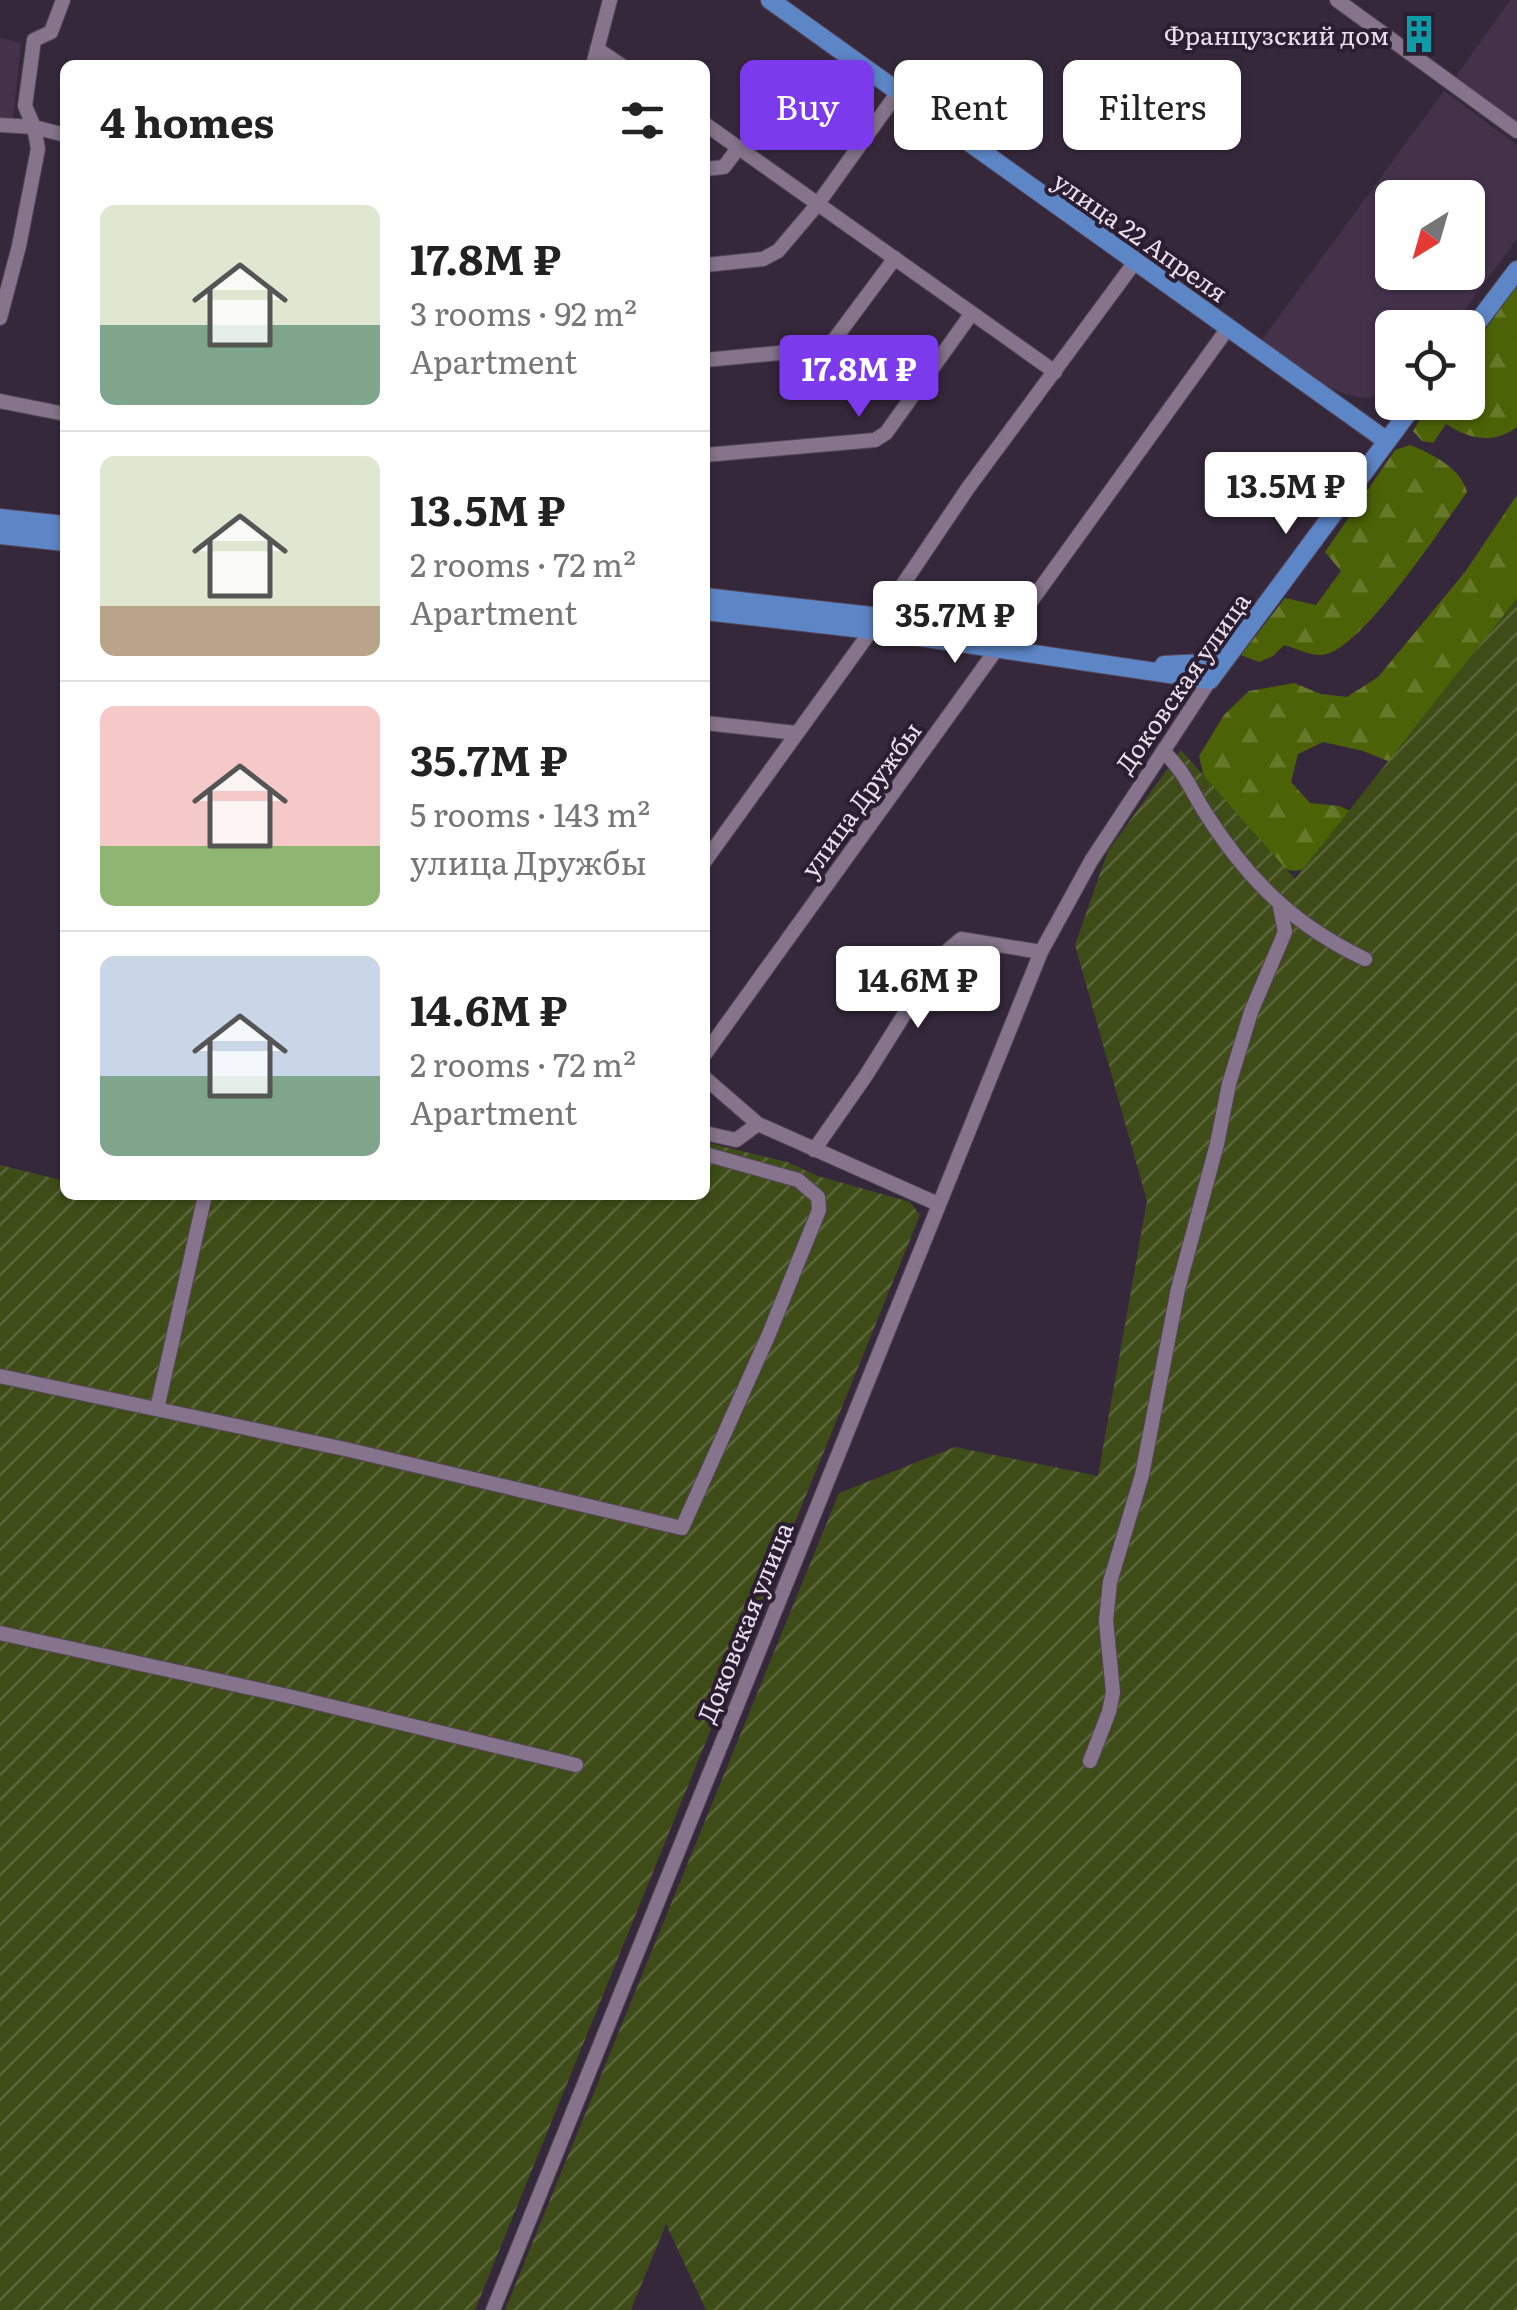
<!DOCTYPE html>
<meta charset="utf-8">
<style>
body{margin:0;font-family:Literata,serif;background:#f6f6f6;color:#222;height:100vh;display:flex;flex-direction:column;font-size:38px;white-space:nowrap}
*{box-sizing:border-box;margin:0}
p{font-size:32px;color:#767676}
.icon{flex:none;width:55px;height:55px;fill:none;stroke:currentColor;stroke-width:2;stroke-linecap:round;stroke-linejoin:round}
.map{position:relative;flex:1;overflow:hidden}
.panel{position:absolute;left:60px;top:60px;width:650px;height:1140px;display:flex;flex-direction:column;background:#fff;border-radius:15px;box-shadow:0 2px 8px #0004}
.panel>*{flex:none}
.hud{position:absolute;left:740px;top:60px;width:625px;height:90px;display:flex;gap:20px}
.needle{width:65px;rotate:217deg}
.buttons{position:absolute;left:1375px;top:180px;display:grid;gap:20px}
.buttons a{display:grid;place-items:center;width:110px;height:110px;border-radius:15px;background:#fff;box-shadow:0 2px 8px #0004;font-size:50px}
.price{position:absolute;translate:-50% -85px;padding:0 22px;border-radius:10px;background:#fff;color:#222;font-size:32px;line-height:65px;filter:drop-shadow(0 2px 5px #0008)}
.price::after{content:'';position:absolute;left:50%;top:60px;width:30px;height:22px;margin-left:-15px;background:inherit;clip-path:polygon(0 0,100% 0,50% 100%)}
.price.selected{background:#7c3aed;color:#fff}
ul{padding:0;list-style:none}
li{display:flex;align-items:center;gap:30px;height:250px;padding:0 40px}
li+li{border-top:2px solid #e0e0e0}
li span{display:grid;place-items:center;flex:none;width:280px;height:200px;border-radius:15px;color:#555}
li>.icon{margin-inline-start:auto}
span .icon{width:120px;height:120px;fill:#fffc;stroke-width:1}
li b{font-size:42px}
h2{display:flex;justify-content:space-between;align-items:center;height:120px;padding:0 40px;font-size:42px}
.tag{padding:0 35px;border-radius:15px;background:#fff;box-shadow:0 2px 8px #0004;font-size:35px;line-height:90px}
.tag.selected{background:#7c3aed;color:#fff}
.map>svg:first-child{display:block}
</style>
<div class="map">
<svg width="1517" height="2310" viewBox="0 0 1517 2310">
<defs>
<pattern id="forest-firs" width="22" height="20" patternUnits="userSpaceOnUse" patternTransform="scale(2.5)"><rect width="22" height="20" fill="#4c6206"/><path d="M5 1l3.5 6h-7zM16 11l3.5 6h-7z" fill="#66782a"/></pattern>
<pattern id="garden-furrows" width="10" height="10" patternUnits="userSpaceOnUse" patternTransform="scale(2.5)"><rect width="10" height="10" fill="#3e4d17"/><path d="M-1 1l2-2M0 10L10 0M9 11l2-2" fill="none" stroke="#5a6639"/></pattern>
</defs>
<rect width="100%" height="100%" fill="#36283b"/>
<!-- built -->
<path fill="#44324b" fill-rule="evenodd" d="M1510 0H1517V124L1453 81Z
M0 38 21 43 13 119 0 117Z
M1444 91 1517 145V239L1452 327 1392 328V394L1364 398 1345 394 1328 387 1261 341ZM1392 198H1468V272H1392Z"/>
<!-- forest -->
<path fill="url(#forest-firs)" d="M1517 286V427C1493 445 1469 439 1446 424L1433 443 1422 441 1413 431 1430 403 1468 402V353Z
M1410 445C1432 454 1461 468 1467 492 1443 525 1360 653 1322 655 1311 656 1295 648 1284 645L1273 656 1259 662 1241 655 1285 598 1316 605 1341 571 1325 552 1395 450Z
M1517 495V606L1408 769 1363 751 1323 742 1298 754 1291 782 1310 803 1339 806 1367 818 1328 866 1294 871 1271 866 1207 790 1199 756 1224 715 1249 691 1294 683 1321 694 1347 697 1378 677 1465 572Z"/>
<!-- garden -->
<path fill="url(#garden-furrows)" d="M1517 598V2310H706L666 2224 631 2310H505L839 1493 955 1447 1098 1476 1147 1201 1075 945 1108 851 1181 750 1295 879Z
M705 1142 787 1162 818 1176 910 1202 920 1215 475 2310H0V1165L65 1181V1195H705Z"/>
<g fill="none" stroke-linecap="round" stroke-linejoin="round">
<!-- minor casing -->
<g stroke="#524657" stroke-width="16">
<path id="minor" d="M1337 0 1517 131
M597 49 621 65
M593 65 610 0
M705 124 1055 372
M0 125 34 127 65 135
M705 169 724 167 739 147
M705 265 763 259 778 251 817 205 898 92
M0 318 19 246 38 149 34 127 25 106 34 40 51 32 63 0
M705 360 821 349 834 340 895 258
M0 401 65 414
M705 455 875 440 886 433 972 313
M705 723 797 733
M1163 751C1186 773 1190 789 1206 814 1248 880 1295 926 1365 959
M705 861 881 617 968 488 1135 262
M705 1054 1228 328
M705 1078 758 1124 938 1204
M705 1133 736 1140 758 1124
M814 1150 865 1077 941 956 961 939 1041 952
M0 1376 345 1449 682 1528 769 1334 819 1210 818 1197 798 1180 705 1154
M157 1409 205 1195
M0 1633 288 1696 576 1765
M1090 1761 1109 1712 1113 1692 1106 1621 1110 1582 1142 1475 1178 1289 1217 1144 1229 1084 1251 1012 1285 932 1279 902
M493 2310 1041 952 1091 861 1210 680"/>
</g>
<!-- major casing -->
<g stroke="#524657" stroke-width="20">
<path id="major" d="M770 0 1387 441
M1468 335 1517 270
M0 518 65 525
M0 535 65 542
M705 597 881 617 984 632 1020 641
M705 611 872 630 1210 680 1416 402
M1164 665 1223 662"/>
</g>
<!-- minor -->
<use href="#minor" stroke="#85748b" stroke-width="14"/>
<!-- major -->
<use href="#major" stroke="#5d86c7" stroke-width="18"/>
</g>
<!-- icons -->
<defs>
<g id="building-bare" transform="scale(3)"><path d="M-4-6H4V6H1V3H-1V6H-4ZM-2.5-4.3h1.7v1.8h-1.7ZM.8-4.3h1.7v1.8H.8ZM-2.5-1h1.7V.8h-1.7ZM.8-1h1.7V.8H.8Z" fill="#0f9aa8" stroke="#2c1e31" stroke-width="2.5" paint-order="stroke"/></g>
</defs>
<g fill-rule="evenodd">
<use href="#building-bare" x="1419" y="34"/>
</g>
<g text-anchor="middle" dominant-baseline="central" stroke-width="8" stroke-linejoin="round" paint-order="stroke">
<!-- poi labels -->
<g font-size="25" fill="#e9dfec" stroke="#2c1e31" text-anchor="end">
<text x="1389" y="34">Французский дом</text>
</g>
<!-- street labels -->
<g font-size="25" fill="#e9dfec" stroke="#2c1e31">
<text transform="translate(1141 236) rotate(35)">улица 22 Апреля</text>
<text transform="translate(1182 682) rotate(-55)">Доковская улица</text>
<text transform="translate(860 799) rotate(-54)">улица Дружбы</text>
<text transform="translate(744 1622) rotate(-68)">Доковская улица</text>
</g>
</g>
</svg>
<div class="buttons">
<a><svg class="needle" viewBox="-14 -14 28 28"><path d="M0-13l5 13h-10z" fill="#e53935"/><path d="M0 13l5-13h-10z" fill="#767676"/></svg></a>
<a><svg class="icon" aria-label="locate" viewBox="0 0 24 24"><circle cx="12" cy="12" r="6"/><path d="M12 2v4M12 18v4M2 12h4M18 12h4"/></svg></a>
</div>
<b class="price selected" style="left:859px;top:420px">17.8M ₽</b>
<b class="price" style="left:1286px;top:537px">13.5M ₽</b>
<b class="price" style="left:955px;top:666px">35.7M ₽</b>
<b class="price" style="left:918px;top:1031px">14.6M ₽</b>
<div class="hud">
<a class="tag selected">Buy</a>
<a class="tag">Rent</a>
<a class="tag">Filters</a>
</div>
<section class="panel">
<h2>4 homes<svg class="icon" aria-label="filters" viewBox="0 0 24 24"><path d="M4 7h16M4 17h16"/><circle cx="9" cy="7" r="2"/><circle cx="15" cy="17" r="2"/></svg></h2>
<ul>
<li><span style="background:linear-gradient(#dfe7d0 60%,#7fa58c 0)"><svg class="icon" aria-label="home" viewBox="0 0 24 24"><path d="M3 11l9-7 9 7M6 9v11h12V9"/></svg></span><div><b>17.8M ₽</b><p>3 rooms · 92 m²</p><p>Apartment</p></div></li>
<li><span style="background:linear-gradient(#dfe7d0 75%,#b9a48a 0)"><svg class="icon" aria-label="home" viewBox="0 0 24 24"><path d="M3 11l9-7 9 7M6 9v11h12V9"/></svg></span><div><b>13.5M ₽</b><p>2 rooms · 72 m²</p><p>Apartment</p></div></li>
<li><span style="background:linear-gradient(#f6c9c9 70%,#8fb573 0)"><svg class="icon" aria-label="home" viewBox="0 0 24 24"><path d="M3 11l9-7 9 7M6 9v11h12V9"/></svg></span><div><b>35.7M ₽</b><p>5 rooms · 143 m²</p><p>улица Дружбы</p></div></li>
<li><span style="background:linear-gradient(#c9d6e8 60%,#7fa58c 0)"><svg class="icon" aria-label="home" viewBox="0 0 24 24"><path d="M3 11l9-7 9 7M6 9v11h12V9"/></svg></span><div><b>14.6M ₽</b><p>2 rooms · 72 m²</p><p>Apartment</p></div></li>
</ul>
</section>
</div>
